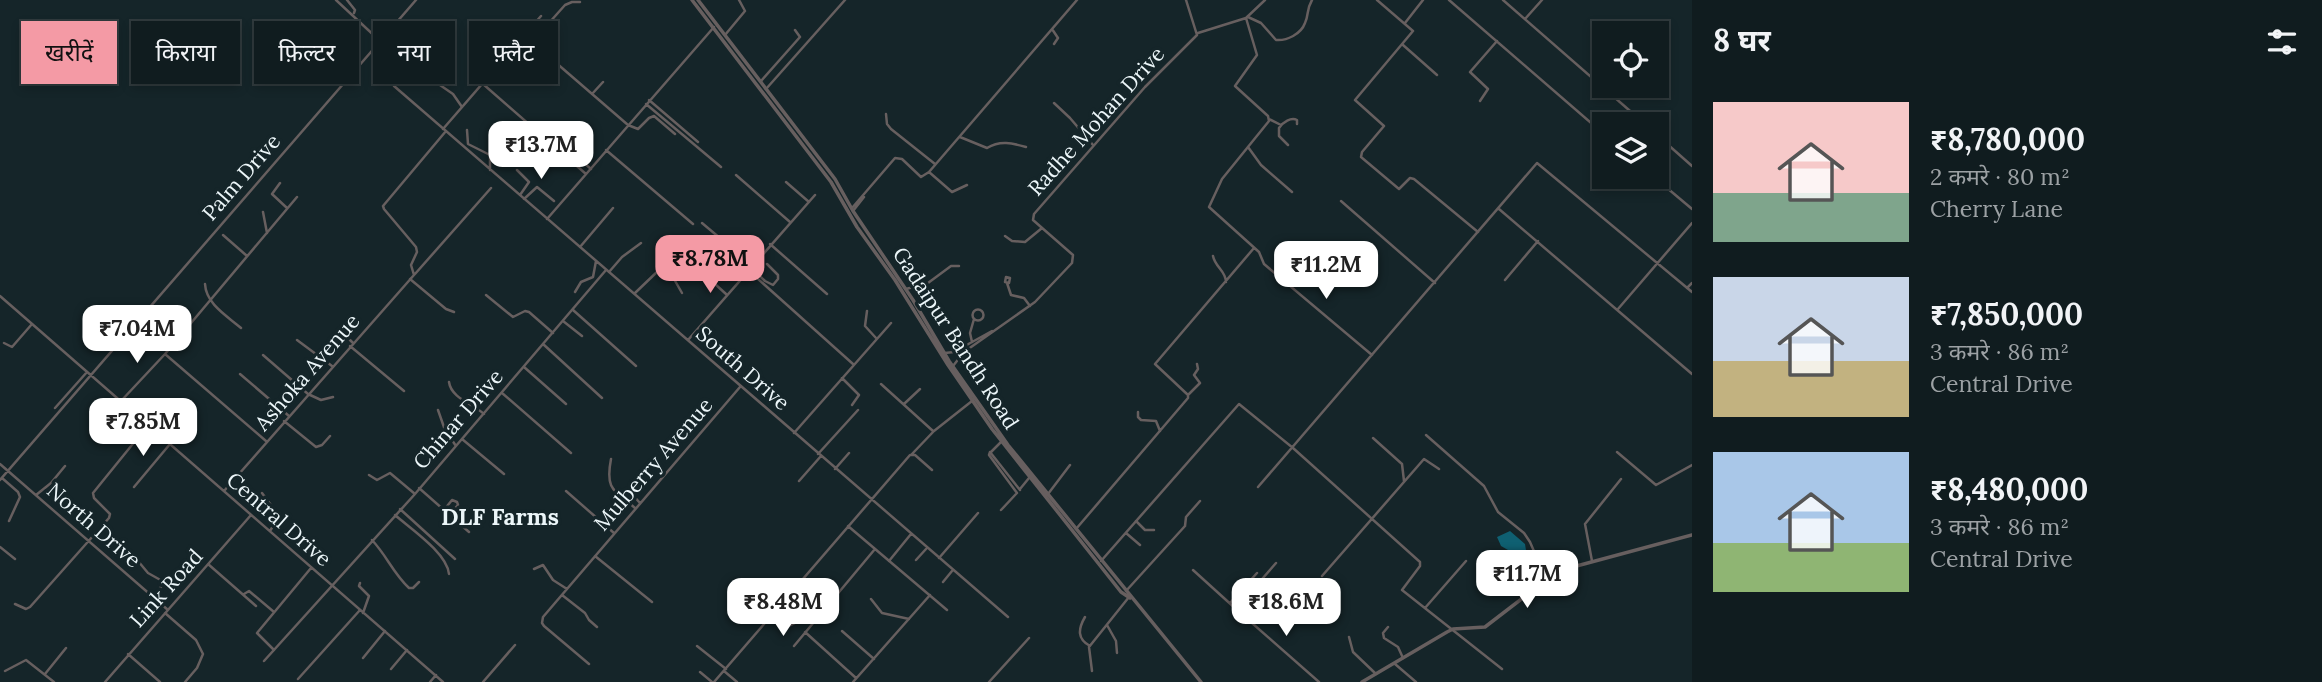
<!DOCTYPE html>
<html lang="hi">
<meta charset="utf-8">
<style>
body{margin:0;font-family:Lora,"Noto Sans Devanagari",serif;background:#1e292c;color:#f1f3f6;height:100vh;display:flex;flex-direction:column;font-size:26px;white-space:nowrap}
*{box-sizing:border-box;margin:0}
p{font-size:23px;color:#9ca1a4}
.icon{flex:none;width:38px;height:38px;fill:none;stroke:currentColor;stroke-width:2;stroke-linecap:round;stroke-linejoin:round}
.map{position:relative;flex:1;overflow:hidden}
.drawer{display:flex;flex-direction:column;background:#101c1f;width:630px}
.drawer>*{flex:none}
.guide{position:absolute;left:21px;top:21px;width:665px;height:63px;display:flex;gap:14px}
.controls{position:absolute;left:1592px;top:21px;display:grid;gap:14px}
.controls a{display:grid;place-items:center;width:77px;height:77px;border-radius:0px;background:#101c1f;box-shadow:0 4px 10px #0003,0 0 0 2px #303a3d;font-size:35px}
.price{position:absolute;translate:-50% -60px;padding:0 16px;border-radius:14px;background:#fff;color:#222;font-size:23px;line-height:46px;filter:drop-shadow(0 2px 4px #0008)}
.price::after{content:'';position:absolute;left:50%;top:42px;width:21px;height:16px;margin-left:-10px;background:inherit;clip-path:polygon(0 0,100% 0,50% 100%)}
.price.selected{background:#f49aa5;color:#111}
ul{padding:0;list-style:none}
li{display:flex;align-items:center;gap:21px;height:175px;padding:0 21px}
li span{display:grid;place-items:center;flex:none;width:196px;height:140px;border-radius:0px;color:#555}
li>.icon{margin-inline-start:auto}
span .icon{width:84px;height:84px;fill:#fffc;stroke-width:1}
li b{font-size:30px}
h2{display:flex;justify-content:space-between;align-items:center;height:84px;padding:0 21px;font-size:30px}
.pill{padding:0 24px;border-radius:0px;background:#101c1f;box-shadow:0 4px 10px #0003,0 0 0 2px #303a3d;font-size:24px;line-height:63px}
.pill.selected{background:#f49aa5;color:#111}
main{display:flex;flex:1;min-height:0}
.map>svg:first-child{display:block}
</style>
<main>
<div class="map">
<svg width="1692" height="682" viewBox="0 0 1692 682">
<rect width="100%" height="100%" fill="#152529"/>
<!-- water -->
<path fill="#0f6072" d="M1510 531 1525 544 1528 563 1521 567 1514 564 1515 554 1501 546 1497 537Z"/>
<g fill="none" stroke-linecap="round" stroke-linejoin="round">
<!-- minor -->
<path stroke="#675f5f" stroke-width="2.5" d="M336 0 380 41
M347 0 355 10 354 13
M1377 0 1413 31 1355 100 1384 126 1362 152 1361 157 1399 189 1410 178 1414 179 1478 232
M1449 0 1605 135
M1503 0 1645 124
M1248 17 1261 23 1276 40C1287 41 1301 34 1305 23 1309 15 1306 10 1312 0
M1246 18 1257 55 1235 86 1268 116 1269 121 1222 179 1209 207 1259 252 1264 264 1372 355
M1525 19 1542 0
M1405 23 1423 0
M1052 29 1058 38 1054 44
M1198 33 1246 18 1265 0
M725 35 745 11 739 0
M407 36 399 44 398 50 409 55 421 70 432 74 437 83 453 94 462 107
M525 36 628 125 638 129 649 118 654 116 675 134
M532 42 565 5 572 2H580
M1403 45 1437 75
M761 81 800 37 795 30
M483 84 586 174
M394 86 1008 617
M766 89 845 0
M592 94 603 82
M649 100 698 142
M1480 101 1488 89 1470 72 1497 41
M1054 103 1070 118 1093 145
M646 104 721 167
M886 114 887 124 891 129 935 164
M1269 119 1281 125
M443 129 541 16
M467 130 468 144 490 155V170
M1657 135 1692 166
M960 137 987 148C1000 140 1012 143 1026 147
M1288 145 1279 136V128C1283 122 1291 117 1297 120V124
M1248 147 1261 165 1292 192
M569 150 591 169
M606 150 693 224
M517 170 529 182 520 195
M929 172 952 192 967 185
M736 175 790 222
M1654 177 1692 209
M786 182 809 202
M280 183 272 194 287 208
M524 199 537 187 554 201
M1341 201 1435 283
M852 208 895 158 902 159 921 177 929 172 1077 0
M1499 209 1692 374
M853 211 864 197
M263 212 267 233
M547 219 714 27
M702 223 752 265
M223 235 247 256
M1005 236 1012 241 1025 242 1042 228
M668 241 726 294
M770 244 827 294
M580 247 613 208
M1213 256C1215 267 1226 271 1226 282
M711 268H717L718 261
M751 268 765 281 773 285 778 279V275L767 264
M748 270 853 364
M609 272 622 257 641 243
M415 274 491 188
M709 276 710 261 717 260
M1006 277 1010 278 1009 283 1005 282Z
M410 279 446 309 454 312
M1505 280 1538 241
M1007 283 1011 295 1024 298 1030 306
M205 284C206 304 227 316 241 328
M1687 288 1692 283
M906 289 928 283 951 266H959
M575 292 581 282 593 277 596 261
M635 293 659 270 670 272 682 293
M486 295 513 317 525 311 529 312 553 333
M0 296 443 682
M1618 309 1692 223
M972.5 315a5.5 5.5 0 1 1 11 0a5.5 5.5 0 1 1-11 0Z
M573 310 636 366
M867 311 865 326 876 338
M563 321 582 336
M344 324 342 332 353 343
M297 340 332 366
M688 340 815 195
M972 342 970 333 974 319
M4 343 12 347 32 324
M543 344 602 398
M350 346 404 391
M945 353 954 352 992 331
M165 354 266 441
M263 355 308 394 321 400 333 397
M953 366 964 352 1035 302 1072 263 1073 255 1033 220 1034 214 1145 87 1197 35 1186 0
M524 367 566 404
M240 374 289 416
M842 378 859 395 852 405
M449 382C451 398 473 404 484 414
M881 384 933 431
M502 393 571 453
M1188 395 1200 383 1194 375 1198 369 1197 364
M121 401 165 354 297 197
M904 404 920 389
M55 408 87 372
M438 410 445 430 456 446
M1138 412V417L1141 420 1156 421 1160 431
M284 421 316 447 322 445 330 436
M794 433 891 323
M1426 435 1484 486 1498 512 1524 533 1530 542 1546 579
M1373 438 1402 464 1404 481
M462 439 504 474
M991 452 1001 442
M1617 452 1656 485 1692 465
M818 454 858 410
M912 454 934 431 972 401
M611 459C605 490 614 490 635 508
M0 464 168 610
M835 469 849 453
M369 475 377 480 390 473 415 494
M2 478 18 492 20 497 9 521
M0 480 416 0
M799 481 821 456
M635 483 630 492 640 503
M134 487 170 444
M1258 487 1537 163 1692 292
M419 488 469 532
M1020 489 1029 478
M224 491 414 275 411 265 417 252 416 247 384 209 383 206 446 131
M566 491 614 533
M262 493 279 516 270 531
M1017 493 989 455 990 452 1020 490
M1048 494 1070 465
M36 495 51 483 65 466
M400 509 455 559
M444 510 452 500 457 502 458 505 449 515
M1001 510 1016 494
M395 515C411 529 447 553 449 574
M1136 521 1145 530H1154
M848 526 947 610
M1076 529 1188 398V395L1155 364 1254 248
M1126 533 1140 545
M372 540C387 556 393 573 409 588H413L419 582
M0 547 15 559
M595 556 652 602
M939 558 978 513
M916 560 926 549
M138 561 148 573 164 582 154 598
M889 561 911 534
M1101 561 1239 404 1293 448 1420 562V566L1402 590 1502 669
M1592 561 1585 524 1621 479
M1276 563 1236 609 1319 682
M208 564 256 606
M534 569 543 565 553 580 567 589
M1193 570 1236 609
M1322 576 1424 459 1439 469
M943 582 952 571
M360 583 359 586 369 596 363 613
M1126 591 1185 526 1186 517 1200 501
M244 594 249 591 274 612
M562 595 585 613 589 620 597 627
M871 599 882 613 909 619
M1230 603 1257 573
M15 604 26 609 30 607 109 518 110 514 94 498 93 493 153 419 159 420 174 437 190 421
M1425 608 1466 561
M775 612 785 621 787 627 795 623
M165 613 196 640 203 654 197 668 185 682
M1085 617C1078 629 1077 639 1090 646
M1107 625 1116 641 1117 653
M1388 627 1383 633 1384 638 1398 647 1403 658
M842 631 874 659
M805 632 856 678
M1349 637 1353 652 1376 674
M697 646 726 669
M794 646 875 549
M274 650 257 633 311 568
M128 654 160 682
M363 658 385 631
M264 661 415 494 606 270
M589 664 544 626 542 623 543 617 740 387
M1395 664 1416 682
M391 669 407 650
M5 671 26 660 54 682
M724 671 737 682
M1092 671 1089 647 1129 597
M700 672 712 682
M45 674 66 648
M298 679 360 610
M105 682 251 515
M430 682 436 675
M483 682 515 645
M714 682 910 455H915L932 470
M853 682 930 595
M989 682 1029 638"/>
<!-- tertiary -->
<path stroke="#675f5f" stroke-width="3.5" d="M692 0 831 182 857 227 895 280 948 365 992 429 1121 592 1130 598
M698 0 835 179 853 211 913 300 949 361 1008 445 1201 682
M1362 682 1447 632 1453 629 1485 627 1558 571 1692 535"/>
</g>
<g text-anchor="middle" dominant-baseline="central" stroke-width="7" stroke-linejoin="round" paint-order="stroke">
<!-- street labels -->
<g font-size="21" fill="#ecf6f9" stroke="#152529">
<text transform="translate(1096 121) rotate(-48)">Radhe Mohan Drive</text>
<text transform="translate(241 177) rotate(-49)">Palm Drive</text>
<text transform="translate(956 338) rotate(57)">Gadaipur Bandh Road</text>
<text transform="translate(743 368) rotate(41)">South Drive</text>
<text transform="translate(307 372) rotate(-49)">Ashoka Avenue</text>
<text transform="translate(458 419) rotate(-49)">Chinar Drive</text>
<text transform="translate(653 464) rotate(-49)">Mulberry Avenue</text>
<text transform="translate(279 519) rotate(41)">Central Drive</text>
<text transform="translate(94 525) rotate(41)">North Drive</text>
<text transform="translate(166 588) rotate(-48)">Link Road</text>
</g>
<!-- neighbourhood labels -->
<g font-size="23" font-weight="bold" fill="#ecf6f9" stroke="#152529">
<text x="500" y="516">DLF Farms</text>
</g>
</g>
</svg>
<div class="controls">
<a><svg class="icon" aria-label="locate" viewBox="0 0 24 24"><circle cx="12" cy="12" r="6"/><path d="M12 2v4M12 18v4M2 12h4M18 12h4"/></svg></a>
<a><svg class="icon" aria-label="layers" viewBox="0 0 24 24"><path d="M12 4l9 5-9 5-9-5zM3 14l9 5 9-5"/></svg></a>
</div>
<b class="price" style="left:541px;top:181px">₹13.7M</b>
<b class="price selected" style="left:710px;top:295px">₹8.78M</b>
<b class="price" style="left:1326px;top:301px">₹11.2M</b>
<b class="price" style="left:137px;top:365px">₹7.04M</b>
<b class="price" style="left:143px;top:458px">₹7.85M</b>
<b class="price" style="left:1527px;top:610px">₹11.7M</b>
<b class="price" style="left:783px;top:638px">₹8.48M</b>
<b class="price" style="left:1286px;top:638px">₹18.6M</b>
<div class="guide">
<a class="pill selected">खरीदें</a>
<a class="pill">किराया</a>
<a class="pill">फ़िल्टर</a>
<a class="pill">नया</a>
<a class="pill">फ़्लैट</a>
</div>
</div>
<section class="drawer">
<h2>8 घर<svg class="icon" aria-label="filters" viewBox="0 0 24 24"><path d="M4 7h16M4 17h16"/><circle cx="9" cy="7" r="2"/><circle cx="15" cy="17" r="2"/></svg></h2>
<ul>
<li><span style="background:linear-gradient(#f6c9c9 65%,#7fa58c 0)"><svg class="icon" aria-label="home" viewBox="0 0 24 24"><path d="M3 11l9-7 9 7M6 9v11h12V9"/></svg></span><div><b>₹8,780,000</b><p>2 कमरे · 80 m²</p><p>Cherry Lane</p></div></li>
<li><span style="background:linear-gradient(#c9d6e8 60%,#c2b280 0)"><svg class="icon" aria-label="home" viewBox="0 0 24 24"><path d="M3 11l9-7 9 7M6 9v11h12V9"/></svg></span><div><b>₹7,850,000</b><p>3 कमरे · 86 m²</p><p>Central Drive</p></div></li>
<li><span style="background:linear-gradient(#a9c7e8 65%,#8fb573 0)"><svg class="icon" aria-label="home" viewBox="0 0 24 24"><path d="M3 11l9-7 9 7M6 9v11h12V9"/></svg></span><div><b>₹8,480,000</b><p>3 कमरे · 86 m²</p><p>Central Drive</p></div></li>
</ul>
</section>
</main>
